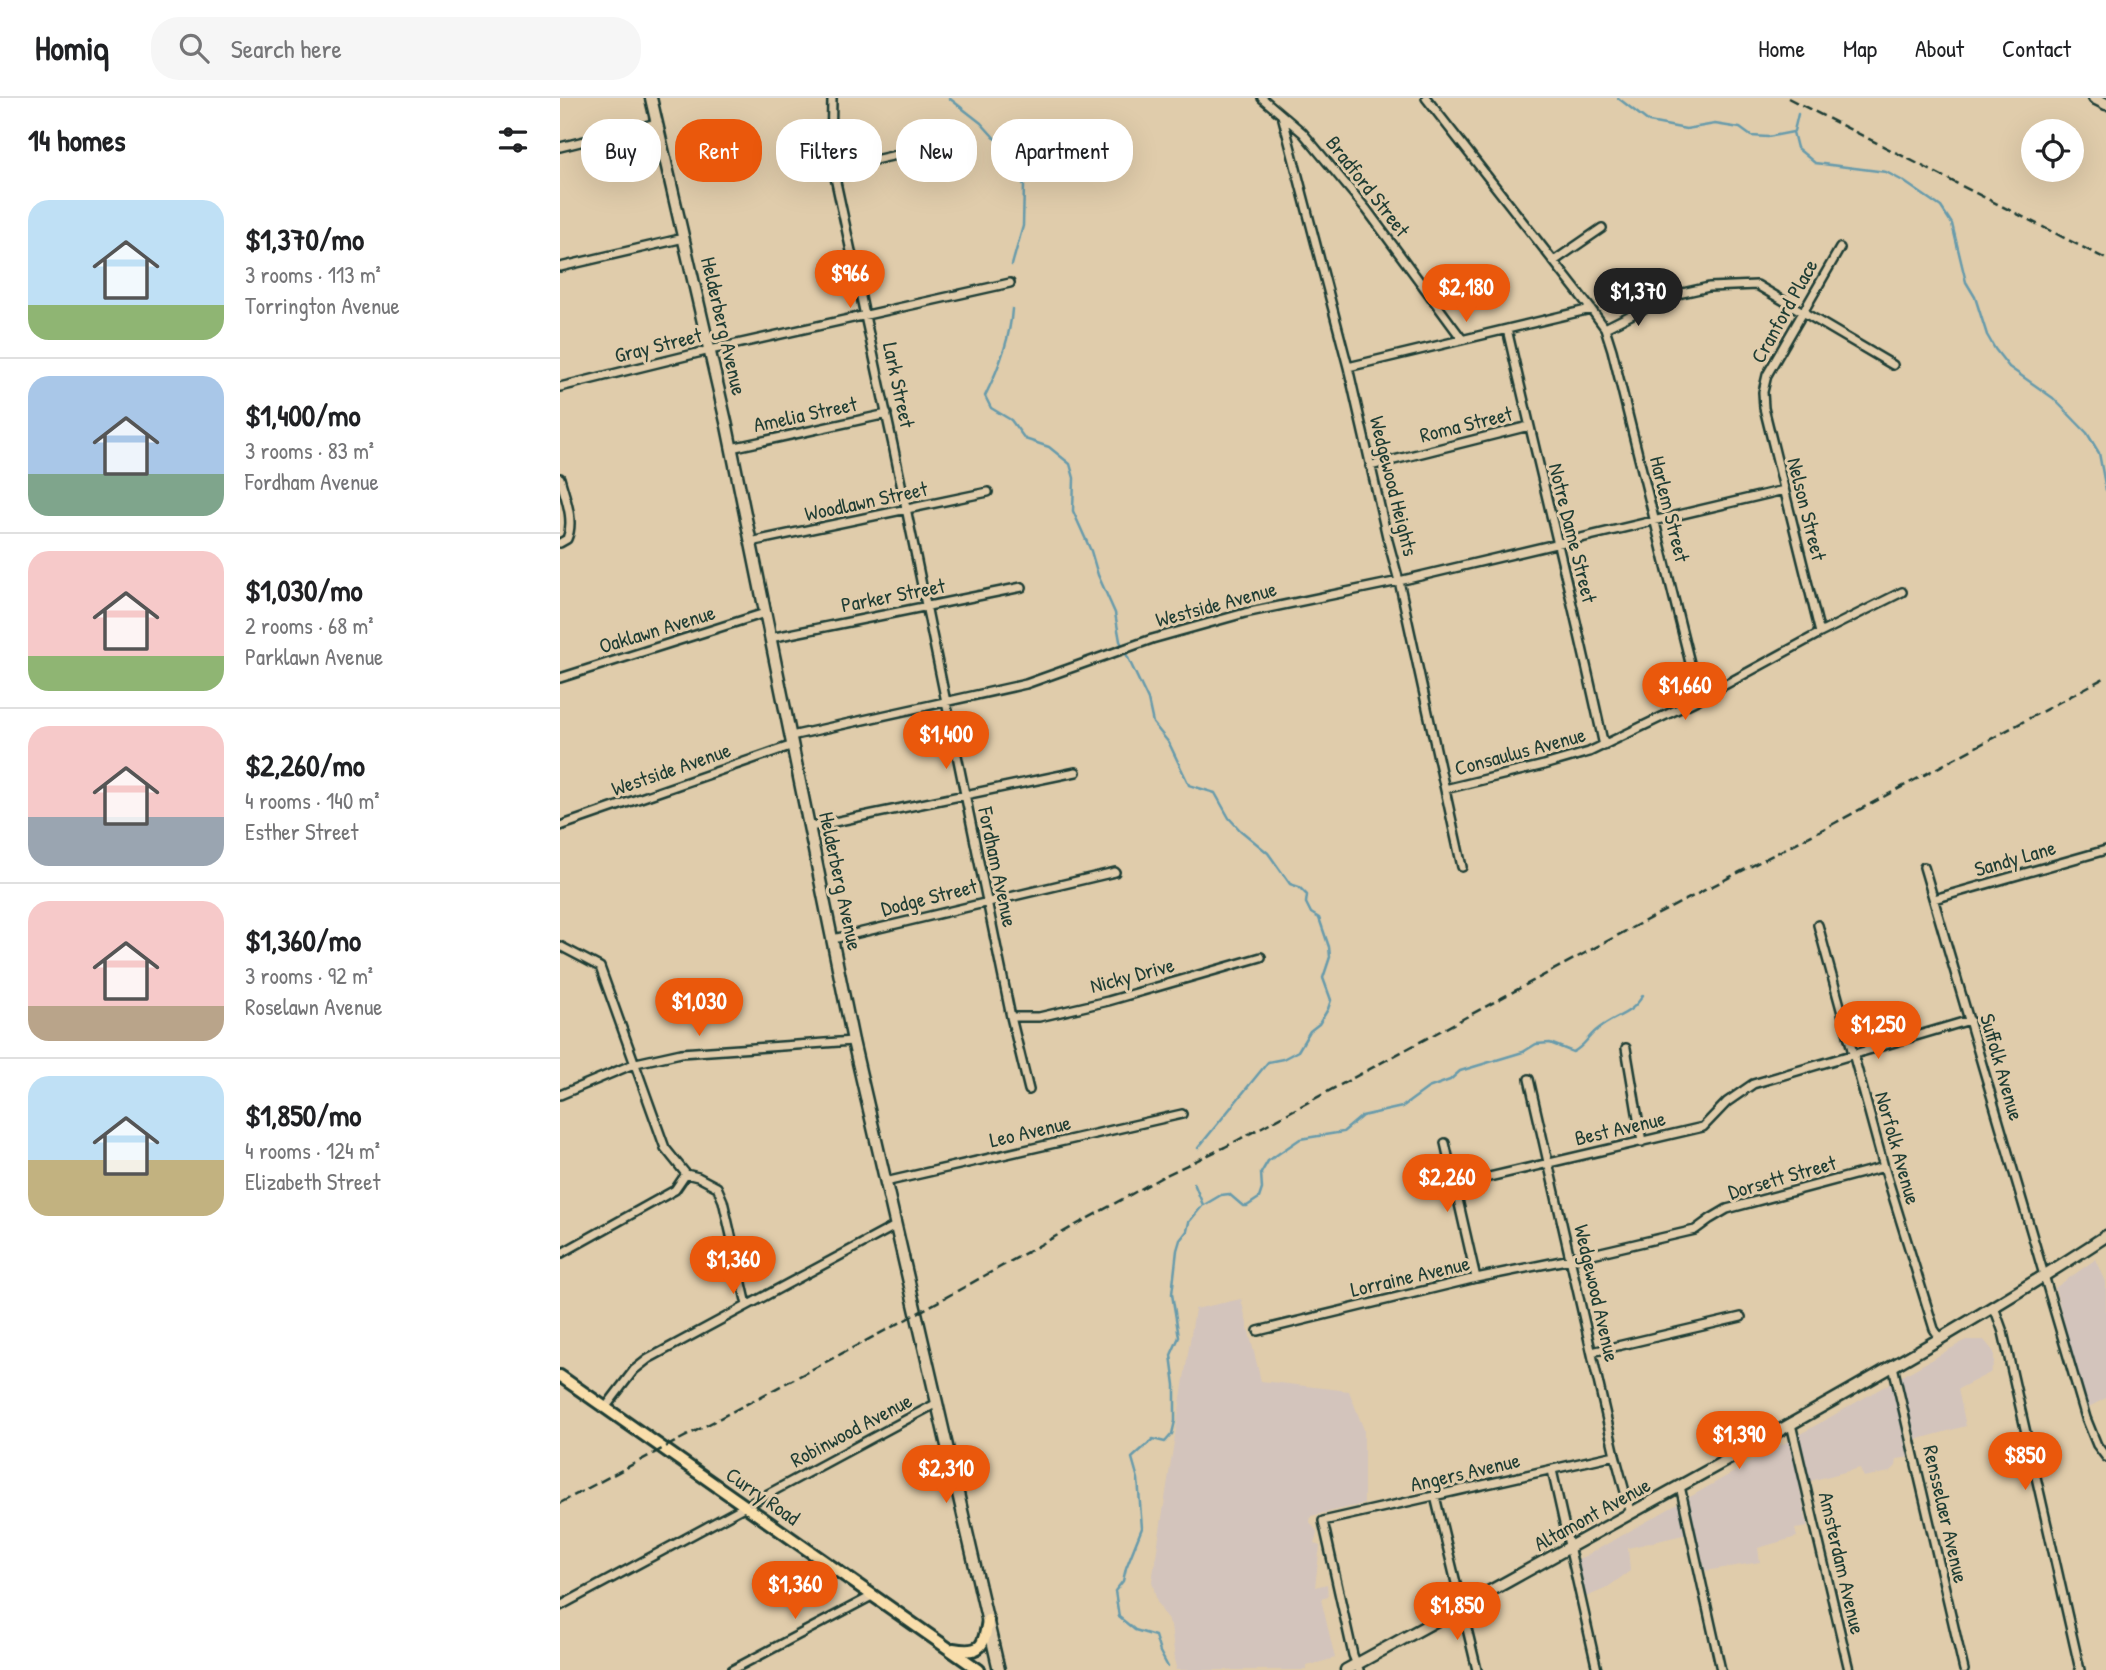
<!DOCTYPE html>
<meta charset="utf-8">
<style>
body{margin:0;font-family:"Patrick Hand",sans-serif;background:#f6f6f6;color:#202124;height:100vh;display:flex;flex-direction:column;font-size:26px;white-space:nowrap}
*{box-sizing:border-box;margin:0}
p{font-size:23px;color:#757577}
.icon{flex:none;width:38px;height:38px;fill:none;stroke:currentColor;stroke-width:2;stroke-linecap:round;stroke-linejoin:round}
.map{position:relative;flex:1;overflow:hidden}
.side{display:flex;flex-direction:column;background:#fff;width:560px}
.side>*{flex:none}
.guide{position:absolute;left:21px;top:21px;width:665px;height:63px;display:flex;gap:14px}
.buttons{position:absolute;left:1461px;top:21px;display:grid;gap:14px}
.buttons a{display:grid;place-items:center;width:63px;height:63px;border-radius:50%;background:#fff;box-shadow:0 7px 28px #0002;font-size:35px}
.price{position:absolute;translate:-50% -60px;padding:0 16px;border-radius:24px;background:#ea580c;color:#fff;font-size:23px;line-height:46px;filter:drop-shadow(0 2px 4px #0008)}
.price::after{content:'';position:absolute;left:50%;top:42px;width:21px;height:16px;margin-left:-10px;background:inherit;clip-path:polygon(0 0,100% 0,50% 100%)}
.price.on{background:#222;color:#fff}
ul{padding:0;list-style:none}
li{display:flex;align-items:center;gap:21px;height:175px;padding:0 28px}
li+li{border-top:2px solid #e0e0e0}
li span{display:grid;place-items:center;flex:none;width:196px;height:140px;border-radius:21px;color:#555}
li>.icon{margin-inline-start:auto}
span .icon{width:84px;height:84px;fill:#fffc;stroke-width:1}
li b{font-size:30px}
h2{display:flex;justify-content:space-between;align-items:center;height:84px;padding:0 28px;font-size:30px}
.pill{padding:0 24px;border-radius:28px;background:#fff;box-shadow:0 7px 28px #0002;font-size:24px;line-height:63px}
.pill.on{background:#ea580c;color:#fff}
header{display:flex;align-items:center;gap:42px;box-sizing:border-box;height:98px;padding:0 35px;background:#fff;border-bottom:2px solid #e0e0e0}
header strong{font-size:33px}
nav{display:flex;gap:38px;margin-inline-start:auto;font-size:24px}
.search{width:490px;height:63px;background:#f6f6f6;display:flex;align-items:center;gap:18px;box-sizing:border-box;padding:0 24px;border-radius:28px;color:#757577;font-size:26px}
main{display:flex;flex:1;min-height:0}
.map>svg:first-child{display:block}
</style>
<header>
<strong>Homiq</strong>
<div class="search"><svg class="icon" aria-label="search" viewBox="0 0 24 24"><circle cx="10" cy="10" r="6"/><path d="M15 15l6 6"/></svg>Search here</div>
<nav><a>Home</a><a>Map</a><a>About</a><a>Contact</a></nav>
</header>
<main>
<section class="side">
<h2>14 homes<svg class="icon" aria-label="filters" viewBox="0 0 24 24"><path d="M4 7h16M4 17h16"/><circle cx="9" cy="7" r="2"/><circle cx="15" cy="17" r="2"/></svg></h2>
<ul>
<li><span style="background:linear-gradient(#bfe0f5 75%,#8fb573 0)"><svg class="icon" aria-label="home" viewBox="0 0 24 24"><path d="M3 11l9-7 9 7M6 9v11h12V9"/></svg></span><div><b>$1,370/mo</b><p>3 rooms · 113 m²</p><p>Torrington Avenue</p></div></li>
<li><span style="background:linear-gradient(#a9c7e8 70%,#7fa58c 0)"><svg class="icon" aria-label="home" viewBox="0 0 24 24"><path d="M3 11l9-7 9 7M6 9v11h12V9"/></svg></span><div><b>$1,400/mo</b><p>3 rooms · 83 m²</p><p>Fordham Avenue</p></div></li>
<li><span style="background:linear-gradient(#f6c9c9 75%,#8fb573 0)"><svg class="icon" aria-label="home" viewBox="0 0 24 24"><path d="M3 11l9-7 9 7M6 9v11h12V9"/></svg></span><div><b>$1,030/mo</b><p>2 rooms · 68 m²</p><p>Parklawn Avenue</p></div></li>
<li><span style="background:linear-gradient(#f6c9c9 65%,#9aa5b1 0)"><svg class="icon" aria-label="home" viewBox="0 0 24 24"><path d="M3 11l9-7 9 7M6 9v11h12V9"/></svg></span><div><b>$2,260/mo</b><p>4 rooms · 140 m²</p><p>Esther Street</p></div></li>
<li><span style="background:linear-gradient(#f6c9c9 75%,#b9a48a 0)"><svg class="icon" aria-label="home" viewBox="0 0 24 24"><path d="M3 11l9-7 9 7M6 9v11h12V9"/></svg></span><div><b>$1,360/mo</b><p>3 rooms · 92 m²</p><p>Roselawn Avenue</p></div></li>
<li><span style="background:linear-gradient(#bfe0f5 60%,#c2b280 0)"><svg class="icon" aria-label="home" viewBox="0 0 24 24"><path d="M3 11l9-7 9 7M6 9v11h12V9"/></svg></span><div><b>$1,850/mo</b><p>4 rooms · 124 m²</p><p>Elizabeth Street</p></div></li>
</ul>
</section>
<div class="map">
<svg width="1546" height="1572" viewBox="0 0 1546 1572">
<rect width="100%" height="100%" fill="#e0ccab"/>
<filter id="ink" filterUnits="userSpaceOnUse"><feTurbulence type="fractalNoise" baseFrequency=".0143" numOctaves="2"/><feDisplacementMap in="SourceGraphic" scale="14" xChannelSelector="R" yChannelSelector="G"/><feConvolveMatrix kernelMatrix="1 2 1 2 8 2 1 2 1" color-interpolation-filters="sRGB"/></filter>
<g filter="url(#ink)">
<!-- built -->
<path fill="#d3c4bc" d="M1536 1161 1546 1184V1300L1527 1310 1495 1190Z
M681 1201 701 1283 789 1293 804 1332V1406L751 1418 750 1424 757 1434 755 1446 760 1448 755 1489 767 1486 768 1499 761 1501 775 1560 747 1568V1572H615L616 1570 611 1528 597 1504 592 1483 635 1211Z
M1406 1242H1424L1434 1254V1265L1430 1275 1398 1291 1406 1328 1348 1344 1351 1359 1337 1361 1336 1368 1330 1374 1303 1379 1300 1370 1239 1386 1248 1429 1235 1431 1237 1439 1198 1450 1200 1464 1145 1473 1136 1434 1068 1450 1070 1473 1045 1491 1026 1499 1017 1463Z"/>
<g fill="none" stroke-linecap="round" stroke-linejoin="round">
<!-- stream -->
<path stroke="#689bab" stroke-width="2.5" d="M389 0 421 25 439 45 464 87 463 128 452 167
M1058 0 1089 24 1126 31 1155 26 1180 30 1191 38 1208 39 1233 34 1237 50 1255 65 1326 74 1343 83 1381 109 1392 126 1406 184 1415 199 1427 237 1435 251 1449 269 1493 300 1527 335 1539 355 1546 392
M1234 33 1238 16
M452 211C450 242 439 270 425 298L431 310 451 322 465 341 489 349 510 366 514 380 513 413 531 453 538 477 555 515 560 543 588 602 593 625 609 645 629 687 655 695 669 720 680 732 708 755 730 786 739 789 747 797 746 805 751 815 759 820 769 849 770 859 763 880 771 902 768 911 759 926 750 933 738 953 723 961 708 964 638 1050
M644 1107 661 1097 669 1096 683 1108H687L699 1100 702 1091 701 1075 708 1063 740 1041 783 1034 802 1018 842 1009 868 990 890 982 900 973 963 954 976 946 990 945 1013 954C1026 947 1027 939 1038 931 1055 917 1072 917 1083 897
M608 1569 600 1554 595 1538 575 1532 559 1519 555 1493 563 1483 566 1470 582 1430 578 1381 572 1360 593 1341 605 1344 612 1336 615 1323V1287L611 1257 619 1239 612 1196 617 1152 620 1142 627 1133 629 1124 643 1107 634 1085"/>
<!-- street casing -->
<g stroke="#1f3d34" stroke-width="12">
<path id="street" d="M272 0 271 61 333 347 451 919 469 992
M702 0 743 35 807 112 902 241
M866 0 1031 211 1045 230 1052 252 1139 601
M722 17 788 269 827 439 839 483 902 769
M0 49 97 25
M274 71 408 41
M994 163 1042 130
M0 169 124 140
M1045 230 1109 198 1149 189 1197 187 1333 267
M947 231C979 370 1014 508 1044 648
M788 269 1031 211
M0 289 150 252 450 185
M171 350 327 316
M810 368 969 328
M0 380C5 399 15 422 7 441L0 445
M190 444 428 394
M1260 535 1204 310 1203 294 1207 277 1280 150
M210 540 462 489
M0 580 205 515
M231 638 466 586 592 541 685 515 839 483 1224 392
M885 691 984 667 1029 654 1139 601 1260 535 1342 494
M0 728 233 647
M250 729 516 674
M1364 769 1526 1320 1537 1347 1546 1359
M1374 801 1546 752
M1258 827 1324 1069 1374 1231 1380 1240
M273 841 555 774
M0 848 40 869 105 1050 126 1076 138 1079 157 1089 163 1103 187 1207
M451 919H479L548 903 701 859
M1066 950 1082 1044
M969 981 1055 1357 1071 1416
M0 997 76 965 121 955 293 943
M885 1045 916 1180
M325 1084 622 1016
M895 1087 1143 1029 1167 1004 1193 986 1410 922
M0 1156 115 1092 126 1076
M1434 1209 1443 1234 1520 1572
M698 1233 916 1180 1011 1161 1135 1132 1150 1121 1167 1111 1324 1069
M1032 1254 1181 1219
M1333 1268 1404 1572
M45 1310 74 1272 88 1261 335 1128
M1231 1326 1289 1572
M992 1372 1037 1572
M1120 1388 1161 1572
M875 1398 917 1572
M0 1508 377 1305
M172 1572 312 1498
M799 1572 793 1557 763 1423 1055 1357"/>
</g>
<!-- secondary casing -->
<g stroke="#1f3d34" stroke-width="15">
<path id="secondary" d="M91 0 167 328 293 943 439 1572
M1534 0 1546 6
M786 1572C919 1499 1053 1426 1185 1352 1307 1283 1429 1215 1546 1138"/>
</g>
<!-- primary casing -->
<g stroke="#1f3d34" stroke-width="16">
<path id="primary" d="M0 1278 419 1572
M393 1551C422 1556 424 1548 428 1522"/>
</g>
<!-- street -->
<use href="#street" stroke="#e0ccab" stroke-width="7"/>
<!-- secondary -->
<use href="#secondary" stroke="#e0ccab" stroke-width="10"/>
<!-- primary -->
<use href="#primary" stroke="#f9deab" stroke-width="10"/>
<!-- rail -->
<path stroke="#1f3d34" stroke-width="2.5" stroke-dasharray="10 5" stroke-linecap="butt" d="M1228 0 1546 161
M0 1405 345 1222 604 1078 665 1049 1077 827 1275 725 1546 579"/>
</g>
</g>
<g text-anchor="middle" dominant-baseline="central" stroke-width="6" stroke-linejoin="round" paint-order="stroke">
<!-- street labels -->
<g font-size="21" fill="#1f3d34" stroke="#e0ccab">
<text transform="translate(808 88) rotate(52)">Bradford Street</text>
<text transform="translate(1224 213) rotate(-61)">Cranford Place</text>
<text transform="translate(164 228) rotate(77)">Helderberg Avenue</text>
<text transform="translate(98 247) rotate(-14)">Gray Street</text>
<text transform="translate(339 287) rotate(78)">Lark Street</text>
<text transform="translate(245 316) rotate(-12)">Amelia Street</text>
<text transform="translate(906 326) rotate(-14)">Roma Street</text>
<text transform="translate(834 388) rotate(76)">Wedgewood Heights</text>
<text transform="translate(306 403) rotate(-12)">Woodlawn Street</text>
<text transform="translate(1110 411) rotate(76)">Harlem Street</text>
<text transform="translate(1247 411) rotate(76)">Nelson Street</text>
<text transform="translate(1013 435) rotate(76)">Notre Dame Street</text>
<text transform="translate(333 497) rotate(-11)">Parker Street</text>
<text transform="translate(656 506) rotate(-15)">Westside Avenue</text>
<text transform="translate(97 531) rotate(-17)">Oaklawn Avenue</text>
<text transform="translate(960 653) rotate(-15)">Consaulus Avenue</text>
<text transform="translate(111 671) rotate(-19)">Westside Avenue</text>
<text transform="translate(1455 760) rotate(-16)">Sandy Lane</text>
<text transform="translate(438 769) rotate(78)">Fordham Avenue</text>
<text transform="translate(281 783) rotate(78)">Helderberg Avenue</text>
<text transform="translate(369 799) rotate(-14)">Dodge Street</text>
<text transform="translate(572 877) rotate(-15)">Nicky Drive</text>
<text transform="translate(1442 969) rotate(74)">Suffolk Avenue</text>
<text transform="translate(1060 1030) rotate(-13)">Best Avenue</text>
<text transform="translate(470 1033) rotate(-13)">Leo Avenue</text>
<text transform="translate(1338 1050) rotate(74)">Norfolk Avenue</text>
<text transform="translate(1222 1079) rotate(-16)">Dorsett Street</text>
<text transform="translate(850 1178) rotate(-13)">Lorraine Avenue</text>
<text transform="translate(1037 1195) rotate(77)">Wedgewood Avenue</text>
<text transform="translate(291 1332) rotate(-28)">Robinwood Avenue</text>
<text transform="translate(905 1374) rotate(-13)">Angers Avenue</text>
<text transform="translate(203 1398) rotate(35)">Curry Road</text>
<text transform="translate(1032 1416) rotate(-29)">Altamont Avenue</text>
<text transform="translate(1386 1416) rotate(77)">Rensselaer Avenue</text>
<text transform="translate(1282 1465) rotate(77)">Amsterdam Avenue</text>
</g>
</g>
</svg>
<div class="buttons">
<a><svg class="icon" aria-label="locate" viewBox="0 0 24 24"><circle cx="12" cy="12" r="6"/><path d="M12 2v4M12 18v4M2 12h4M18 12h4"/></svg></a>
</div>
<b class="price" style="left:290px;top:212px">$966</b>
<b class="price" style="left:906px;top:226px">$2,180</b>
<b class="price on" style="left:1078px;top:230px">$1,370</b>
<b class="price" style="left:1125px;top:624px">$1,660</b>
<b class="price" style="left:386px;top:673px">$1,400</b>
<b class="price" style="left:139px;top:940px">$1,030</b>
<b class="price" style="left:1318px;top:963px">$1,250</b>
<b class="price" style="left:887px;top:1116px">$2,260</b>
<b class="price" style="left:173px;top:1198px">$1,360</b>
<b class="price" style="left:1179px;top:1373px">$1,390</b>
<b class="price" style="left:1465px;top:1394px">$850</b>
<b class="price" style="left:386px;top:1407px">$2,310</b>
<b class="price" style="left:235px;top:1523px">$1,360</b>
<b class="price" style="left:897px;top:1544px">$1,850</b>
<div class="guide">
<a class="pill">Buy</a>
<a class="pill on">Rent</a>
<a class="pill">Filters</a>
<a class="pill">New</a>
<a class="pill">Apartment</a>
</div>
</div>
</main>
